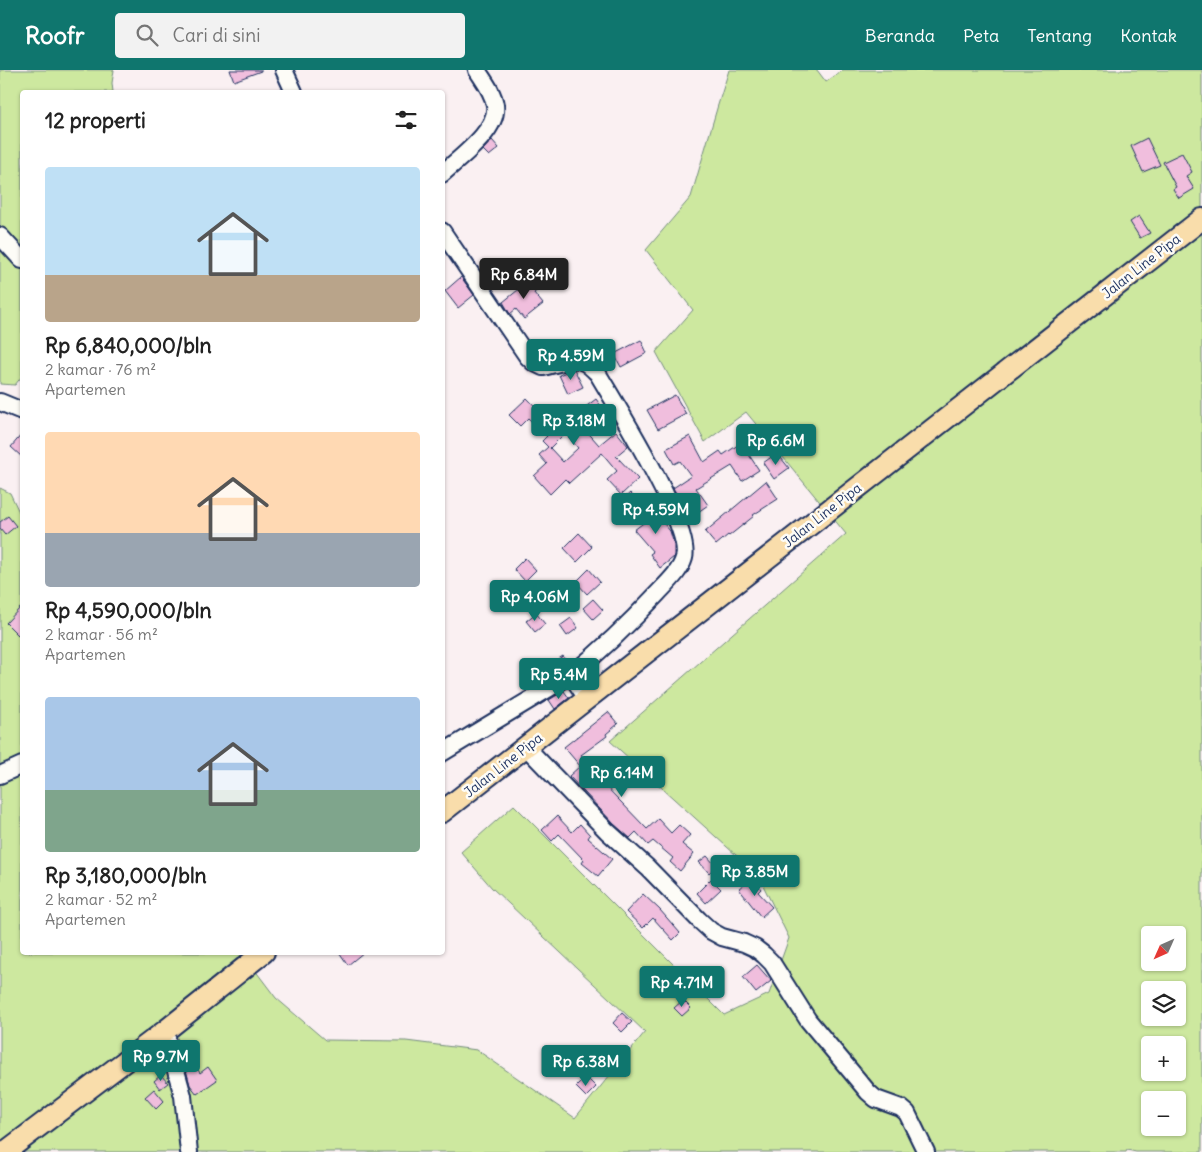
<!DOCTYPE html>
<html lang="id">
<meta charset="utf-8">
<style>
body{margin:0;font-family:Delius,sans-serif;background:#f2f2f2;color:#222;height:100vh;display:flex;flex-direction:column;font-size:19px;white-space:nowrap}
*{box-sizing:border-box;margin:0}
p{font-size:16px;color:#767676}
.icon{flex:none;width:28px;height:28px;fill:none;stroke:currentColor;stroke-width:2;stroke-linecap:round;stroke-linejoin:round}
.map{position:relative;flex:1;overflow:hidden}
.drawer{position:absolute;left:20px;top:20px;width:425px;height:865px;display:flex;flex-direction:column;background:#fff;border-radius:5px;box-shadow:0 1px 4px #0004}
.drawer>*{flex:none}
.needle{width:32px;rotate:225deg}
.buttons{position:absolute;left:1141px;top:856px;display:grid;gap:10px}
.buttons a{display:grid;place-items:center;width:45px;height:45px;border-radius:5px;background:#fff;box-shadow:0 1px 4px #0004;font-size:25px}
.price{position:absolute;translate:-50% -42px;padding:0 11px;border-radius:5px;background:#0f766e;color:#fff;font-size:16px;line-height:32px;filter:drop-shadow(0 1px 2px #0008)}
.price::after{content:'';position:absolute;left:50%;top:30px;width:15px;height:11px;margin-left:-8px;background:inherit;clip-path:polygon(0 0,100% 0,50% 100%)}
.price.active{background:#222;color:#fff}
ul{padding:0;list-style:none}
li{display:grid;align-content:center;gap:10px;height:265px;padding:0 25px}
li span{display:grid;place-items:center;height:155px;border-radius:5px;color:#555}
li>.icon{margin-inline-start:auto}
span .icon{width:90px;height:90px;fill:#fffc;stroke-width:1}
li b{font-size:21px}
h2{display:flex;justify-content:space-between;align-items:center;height:60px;padding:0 25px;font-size:21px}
header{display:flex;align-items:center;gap:30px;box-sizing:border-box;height:70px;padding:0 25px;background:#0f766e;color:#fff}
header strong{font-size:24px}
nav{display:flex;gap:28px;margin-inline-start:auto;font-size:18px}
.search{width:350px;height:45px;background:#f2f2f2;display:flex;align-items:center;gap:12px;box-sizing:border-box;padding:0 18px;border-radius:5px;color:#767676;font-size:19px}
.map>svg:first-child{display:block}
</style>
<header>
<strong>Roofr</strong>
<div class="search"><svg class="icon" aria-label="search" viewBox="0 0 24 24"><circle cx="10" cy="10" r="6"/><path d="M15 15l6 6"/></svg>Cari di sini</div>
<nav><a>Beranda</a><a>Peta</a><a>Tentang</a><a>Kontak</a></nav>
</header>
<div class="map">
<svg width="1202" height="1082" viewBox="0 0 1202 1082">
<rect width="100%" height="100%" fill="#faf0f2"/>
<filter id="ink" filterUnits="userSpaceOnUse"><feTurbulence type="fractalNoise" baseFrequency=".02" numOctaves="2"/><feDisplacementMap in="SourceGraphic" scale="10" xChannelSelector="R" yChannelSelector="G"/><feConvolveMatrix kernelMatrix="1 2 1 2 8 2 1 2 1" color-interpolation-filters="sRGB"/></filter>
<g filter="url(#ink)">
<!-- green -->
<path fill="#cde89f" stroke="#748c7e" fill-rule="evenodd" d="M0 0H114L112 13 113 22H22V306L15 315 0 314Z
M729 0H817L826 12 843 0H1202V1082H1136L1127 1080 1126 1082H0V418L10 423 22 448V882L242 883 276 928 325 970 406 971 477 980 575 1048 645 962 492 818 461 782 514 735 724 945 769 924 789 868 758 805 610 671 846 464 746 342 705 372 656 282 693 240 646 180 691 127 718 35ZM1150 865H1178V892H1150ZM1150 920H1178V948H1150ZM1150 975H1178V1002H1150ZM1150 1030H1178V1058H1150Z"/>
<!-- building -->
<path fill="#f0bedd" stroke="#1b2f5e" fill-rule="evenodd" d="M230 0H261V1L234 11Z
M1147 68 1160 95 1143 102 1131 76Z
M492 70 499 78 489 86 483 80Z
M1182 83 1192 102 1186 106 1194 119 1179 128 1173 119 1176 117 1163 92Z
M1139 146 1150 163 1140 168 1130 152Z
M461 207 474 225 458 238 445 221Z
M533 208 540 218 534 223 543 234 524 249 516 239 510 244 503 232Z
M641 270 647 283 621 297 614 284Z
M574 299 583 317 568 324 559 305Z
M675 325 686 344 658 359 647 340Z
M527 328 551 353 565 341 571 348 596 329 606 343 584 358 599 375 616 361 628 376 616 386 638 409 621 425 607 410 617 401 602 383 569 413 565 409 550 424 534 406 547 394 539 385 548 377 542 371 547 366 528 348 520 356 509 345ZM565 363 578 378 563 392 550 378Z
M22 364V387L11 377Z
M690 366 704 392 720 381 723 385 741 373 759 400 742 411 732 396 696 418 708 435 691 447 673 418 691 406 680 391 674 394 666 379Z
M777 383 789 398 774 409 763 393Z
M766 411 778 429 753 445 754 446 729 466 728 465 716 475 705 462Z
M630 423 638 431 628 440 621 431Z
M648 430 656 441 654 442 670 461 674 474V487L660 498 650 484 653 482 634 460 646 451 637 439Z
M8 446 16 456 5 465 0 459V452Z
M579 463 592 477 577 492 564 478Z
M525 488 536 500 525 511 514 499Z
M589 499 600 512 587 524 576 512Z
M593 529 603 540 593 549 583 538Z
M22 536V560L18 565 6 553Z
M536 543 545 554 535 562 526 551Z
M571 548 578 558 567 566 560 556Z
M563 586 568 594 538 613 533 605Z
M564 621 569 628 555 639 549 630Z
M608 642 618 654 606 664 607 666 581 685 596 701 593 703 647 759 658 749 671 763 679 755 690 765 682 774 694 784 680 801 670 792 673 788 653 771 648 775 636 762 630 768 614 754 569 706 580 696 564 677Z
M557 746 572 762 580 754 590 765 588 768 612 789 598 806 582 793 584 790 559 764 552 771 542 760Z
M707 786 716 796 709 803 699 792Z
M752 808 761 819 758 822 772 837 761 847 739 819Z
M711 809 721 819 706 833 697 823Z
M643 824 660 840 680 863 673 870 653 848 643 858 626 842Z
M339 882H364L348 895Z
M757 895 771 911 756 923 743 907Z
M683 930 691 938 682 946 674 938Z
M622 943 632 952 622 962 613 953Z
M190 988 200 1003 208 997 217 1010 197 1024 190 1015 184 992Z
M161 1005 168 1013 160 1019 154 1011Z
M586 1007 596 1017 586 1027 576 1017Z
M154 1019 164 1031 156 1039 145 1027Z"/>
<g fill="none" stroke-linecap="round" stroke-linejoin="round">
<!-- minor casing -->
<g stroke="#1b2f5e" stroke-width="20">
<path id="minor" d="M284 0 294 22
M442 104C459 88 499 60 495 35 493 22 484 11 477 0
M442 161 527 286 533 292 543 297 574 289C585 290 591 297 598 304 616 335 693 458 684 488 680 502 667 513 657 524 630 553 602 580 571 605L588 630
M0 166 22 190
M0 332 22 341
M526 677 607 761 648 798 699 850 711 861 722 867 744 873 755 878 764 885 772 893 808 950 868 1022 876 1029 901 1038 907 1043 926 1082
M442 683 571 605
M0 705 22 695
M165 961 183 1026 189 1082"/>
</g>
<!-- major casing -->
<g stroke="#1b2f5e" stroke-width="24">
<path id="major" d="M442 742 1202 149
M5 1082 165 961 264 882"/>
</g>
<!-- minor -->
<use href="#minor" stroke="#fdfcf7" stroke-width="16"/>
<!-- major -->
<use href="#major" stroke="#f9ddab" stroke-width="20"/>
</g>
</g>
<g text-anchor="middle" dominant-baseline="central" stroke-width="5" stroke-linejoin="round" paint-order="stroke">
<!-- street labels -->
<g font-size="14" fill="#1b2f5e" stroke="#fdfcf7">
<text transform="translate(1141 196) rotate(-38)">Jalan Line Pipa</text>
<text transform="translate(822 445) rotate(-38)">Jalan Line Pipa</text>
<text transform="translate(503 695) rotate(-38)">Jalan Line Pipa</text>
</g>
</g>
</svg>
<div class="buttons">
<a><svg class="needle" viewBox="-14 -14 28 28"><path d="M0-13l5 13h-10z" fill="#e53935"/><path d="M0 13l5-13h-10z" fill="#767676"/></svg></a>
<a><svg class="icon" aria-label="layers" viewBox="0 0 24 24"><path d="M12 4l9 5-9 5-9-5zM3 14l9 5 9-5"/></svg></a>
<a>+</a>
<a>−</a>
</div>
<b class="price active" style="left:524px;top:230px">Rp 6.84M</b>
<b class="price" style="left:571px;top:311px">Rp 4.59M</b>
<b class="price" style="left:574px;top:376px">Rp 3.18M</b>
<b class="price" style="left:776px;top:396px">Rp 6.6M</b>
<b class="price" style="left:656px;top:465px">Rp 4.59M</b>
<b class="price" style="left:535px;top:552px">Rp 4.06M</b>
<b class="price" style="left:559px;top:630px">Rp 5.4M</b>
<b class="price" style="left:622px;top:728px">Rp 6.14M</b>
<b class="price" style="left:755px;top:827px">Rp 3.85M</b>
<b class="price" style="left:682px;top:938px">Rp 4.71M</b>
<b class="price" style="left:161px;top:1012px">Rp 9.7M</b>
<b class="price" style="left:586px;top:1017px">Rp 6.38M</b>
<section class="drawer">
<h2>12 properti<svg class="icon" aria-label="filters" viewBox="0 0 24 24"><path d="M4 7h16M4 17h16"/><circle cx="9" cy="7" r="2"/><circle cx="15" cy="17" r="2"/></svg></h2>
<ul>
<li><span style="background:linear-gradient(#bfe0f5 70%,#b9a48a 0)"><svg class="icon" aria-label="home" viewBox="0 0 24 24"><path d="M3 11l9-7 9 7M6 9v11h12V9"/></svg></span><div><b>Rp 6,840,000/bln</b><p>2 kamar · 76 m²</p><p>Apartemen</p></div></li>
<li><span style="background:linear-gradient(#ffd9b3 65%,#9aa5b1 0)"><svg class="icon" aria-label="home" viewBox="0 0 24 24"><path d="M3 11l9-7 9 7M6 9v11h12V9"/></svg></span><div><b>Rp 4,590,000/bln</b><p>2 kamar · 56 m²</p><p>Apartemen</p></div></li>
<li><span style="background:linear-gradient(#a9c7e8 60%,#7fa58c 0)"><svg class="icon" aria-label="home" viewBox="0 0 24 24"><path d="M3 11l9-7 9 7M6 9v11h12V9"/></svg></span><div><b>Rp 3,180,000/bln</b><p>2 kamar · 52 m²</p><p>Apartemen</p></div></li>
</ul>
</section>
</div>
